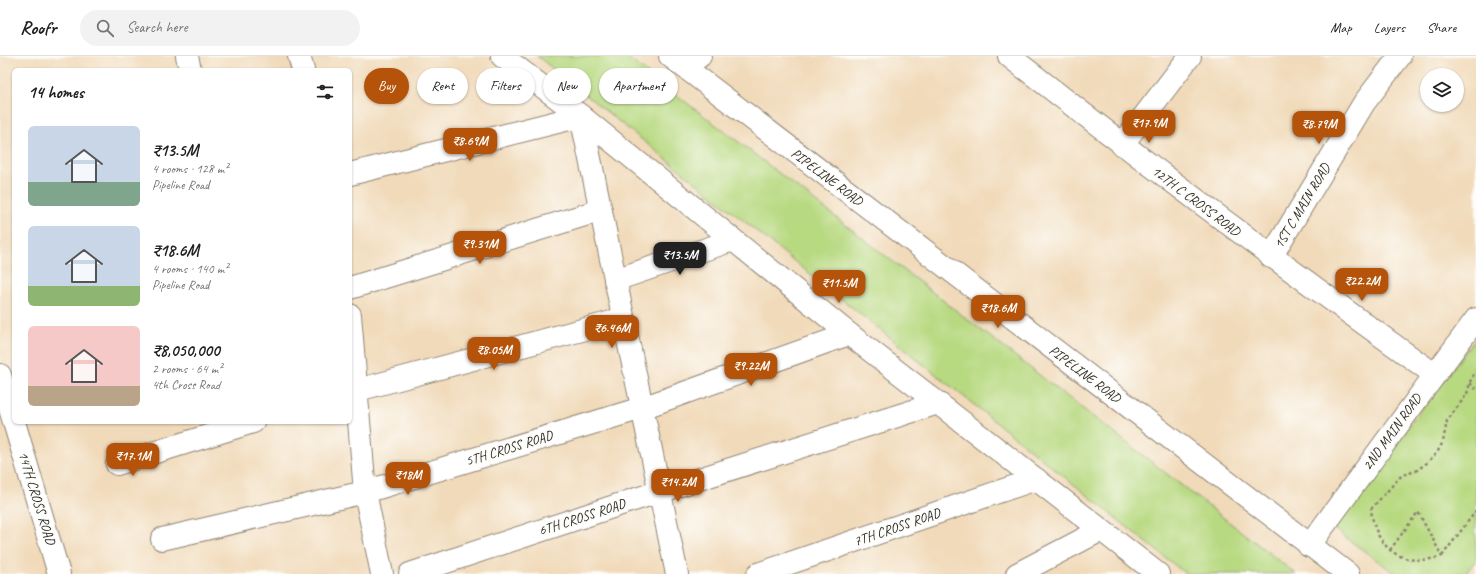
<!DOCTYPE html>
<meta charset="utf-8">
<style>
body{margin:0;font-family:Caveat,sans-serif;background:#f2f2f2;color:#202124;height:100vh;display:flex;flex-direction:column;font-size:15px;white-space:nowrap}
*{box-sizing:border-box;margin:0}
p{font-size:13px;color:#757577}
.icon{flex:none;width:22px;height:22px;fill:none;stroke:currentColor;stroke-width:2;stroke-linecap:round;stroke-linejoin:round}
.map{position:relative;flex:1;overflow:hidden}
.sheet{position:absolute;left:12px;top:12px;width:340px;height:356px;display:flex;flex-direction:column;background:#fff;border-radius:6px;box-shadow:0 1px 3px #0004}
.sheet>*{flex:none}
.top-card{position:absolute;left:364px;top:12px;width:380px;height:36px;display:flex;gap:8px}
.fabs{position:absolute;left:1420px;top:12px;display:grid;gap:8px}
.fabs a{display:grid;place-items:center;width:44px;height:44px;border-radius:50%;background:#fff;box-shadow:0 1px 3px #0004;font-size:20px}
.price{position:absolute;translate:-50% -34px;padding:0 9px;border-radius:8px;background:#b45309;color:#fff;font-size:13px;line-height:26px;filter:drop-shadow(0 1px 2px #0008)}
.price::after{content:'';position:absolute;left:50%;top:24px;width:12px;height:9px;margin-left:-6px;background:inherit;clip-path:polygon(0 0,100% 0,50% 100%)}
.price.on{background:#222;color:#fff}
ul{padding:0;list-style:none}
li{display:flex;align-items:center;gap:12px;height:100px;padding:0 16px}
li span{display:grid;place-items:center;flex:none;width:112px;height:80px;border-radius:6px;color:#555}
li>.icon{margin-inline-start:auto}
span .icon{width:48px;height:48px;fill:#fffc;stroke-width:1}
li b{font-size:17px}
h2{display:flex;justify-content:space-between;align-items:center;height:48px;padding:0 16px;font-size:17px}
.tag{padding:0 14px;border-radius:18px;background:#fff;box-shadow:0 1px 3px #0004;font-size:14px;line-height:36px}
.tag.on{background:#b45309;color:#fff}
header{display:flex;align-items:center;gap:24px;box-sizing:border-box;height:56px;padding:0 20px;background:#fff;border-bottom:1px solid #e0e0e0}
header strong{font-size:19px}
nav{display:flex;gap:22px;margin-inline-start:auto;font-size:14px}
.search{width:280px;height:36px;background:#f2f2f2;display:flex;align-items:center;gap:10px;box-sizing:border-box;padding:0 14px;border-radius:22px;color:#757577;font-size:15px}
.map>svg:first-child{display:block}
</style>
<header>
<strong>Roofr</strong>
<div class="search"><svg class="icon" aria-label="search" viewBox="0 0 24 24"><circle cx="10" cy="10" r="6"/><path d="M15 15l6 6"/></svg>Search here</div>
<nav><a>Map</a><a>Layers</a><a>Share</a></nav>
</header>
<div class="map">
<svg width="1476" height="518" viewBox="0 0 1476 518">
<rect width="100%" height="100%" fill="#fdfcf7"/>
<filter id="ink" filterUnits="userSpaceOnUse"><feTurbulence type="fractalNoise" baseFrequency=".025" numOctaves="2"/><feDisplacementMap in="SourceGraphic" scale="8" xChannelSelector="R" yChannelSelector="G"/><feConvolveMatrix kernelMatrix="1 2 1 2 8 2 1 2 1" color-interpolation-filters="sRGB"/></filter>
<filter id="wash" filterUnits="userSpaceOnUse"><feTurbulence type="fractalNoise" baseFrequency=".012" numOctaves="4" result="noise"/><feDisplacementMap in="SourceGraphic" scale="16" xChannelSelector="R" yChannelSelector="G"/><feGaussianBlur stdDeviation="0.9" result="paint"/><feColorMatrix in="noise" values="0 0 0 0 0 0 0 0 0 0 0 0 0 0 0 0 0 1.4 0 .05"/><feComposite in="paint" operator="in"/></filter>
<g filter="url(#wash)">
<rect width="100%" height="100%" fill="#f1daba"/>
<!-- green -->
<path fill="#b7d980" stroke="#718256" d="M537 0H625L749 94 1296 518H1186Z
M1476 282V504L1465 518H1396L1331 471Z"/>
</g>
<g filter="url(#ink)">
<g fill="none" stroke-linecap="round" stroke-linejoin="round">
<!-- street casing -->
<g stroke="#8e8272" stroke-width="24">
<path id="street" d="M187 0 190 14
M299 0 303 14
M1009 0C1148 109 1290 215 1434 318
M685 11 700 0
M1122 89 1190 0
M350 118 581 60 677 518
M1271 201 1364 47 1400 0
M615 224 733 184
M350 232 601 154
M350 259 365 436 382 518
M0 319 14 366
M350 336 623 263
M14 366 59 518
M117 408 253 366
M162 483 365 436 642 352 849 278
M410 518 627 446 938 347
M758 518 1036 423
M1017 518 1101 474"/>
</g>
<!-- secondary casing -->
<g stroke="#8e8272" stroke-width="24">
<path id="secondary" d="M502 0 581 60 849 278 1158 518
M670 0 1348 518
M1309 490 1476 263"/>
</g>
<!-- path -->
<path stroke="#8e8272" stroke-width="2.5" stroke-dasharray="3 3" stroke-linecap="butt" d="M1470 327 1476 333
M1390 494 1418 456 1442 500C1403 513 1375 493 1371 453L1402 419 1416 415 1428 406 1438 395 1443 386 1447 365 1467 338 1471 323 1476 315
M1442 500 1476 455"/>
<!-- street -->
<use href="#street" stroke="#fff" stroke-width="22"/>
<!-- secondary -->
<use href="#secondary" stroke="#fff" stroke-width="22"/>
</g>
</g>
<g text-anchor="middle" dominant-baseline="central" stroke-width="3" stroke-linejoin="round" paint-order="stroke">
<!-- street labels -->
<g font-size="14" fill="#2b2b2b" stroke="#fdfcf7">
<text transform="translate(827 121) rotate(37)">PIPELINE ROAD</text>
<text transform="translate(1196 145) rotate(37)">12TH C CROSS ROAD</text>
<text transform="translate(1302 150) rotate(-59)">1ST C MAIN ROAD</text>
<text transform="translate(1085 318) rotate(37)">PIPELINE ROAD</text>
<text transform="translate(1392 376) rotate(-54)">2ND MAIN ROAD</text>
<text transform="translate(509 392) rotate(-17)">5TH CROSS ROAD</text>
<text transform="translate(37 442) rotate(73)">14TH CROSS ROAD</text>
<text transform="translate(582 461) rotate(-18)">6TH CROSS ROAD</text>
<text transform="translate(897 471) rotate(-19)">7TH CROSS ROAD</text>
</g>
</g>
</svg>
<div class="fabs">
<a><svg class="icon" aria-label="layers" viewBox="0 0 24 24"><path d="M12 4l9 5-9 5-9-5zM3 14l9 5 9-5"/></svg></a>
</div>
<b class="price" style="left:1149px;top:88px">₹17.9M</b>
<b class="price" style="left:1319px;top:89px">₹8.79M</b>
<b class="price" style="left:470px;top:106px">₹8.69M</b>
<b class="price" style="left:480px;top:209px">₹9.31M</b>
<b class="price on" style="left:680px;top:220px">₹13.5M</b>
<b class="price" style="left:1362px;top:246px">₹22.2M</b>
<b class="price" style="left:839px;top:248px">₹11.5M</b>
<b class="price" style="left:998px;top:273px">₹18.6M</b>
<b class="price" style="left:612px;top:293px">₹6.46M</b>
<b class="price" style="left:494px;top:315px">₹8.05M</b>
<b class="price" style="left:751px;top:331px">₹9.22M</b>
<b class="price" style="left:133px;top:421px">₹17.1M</b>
<b class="price" style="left:408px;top:440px">₹18M</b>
<b class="price" style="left:678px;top:447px">₹14.2M</b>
<div class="top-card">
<a class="tag on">Buy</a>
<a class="tag">Rent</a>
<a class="tag">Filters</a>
<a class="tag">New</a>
<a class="tag">Apartment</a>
</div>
<section class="sheet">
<h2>14 homes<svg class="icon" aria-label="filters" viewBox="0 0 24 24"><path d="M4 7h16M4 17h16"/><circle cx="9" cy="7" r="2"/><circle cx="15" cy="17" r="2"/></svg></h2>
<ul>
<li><span style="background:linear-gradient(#c9d6e8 70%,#7fa58c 0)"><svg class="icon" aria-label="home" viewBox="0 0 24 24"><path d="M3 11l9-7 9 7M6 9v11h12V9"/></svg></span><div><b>₹13.5M</b><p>4 rooms · 128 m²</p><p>Pipeline Road</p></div></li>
<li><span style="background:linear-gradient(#c9d6e8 75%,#8fb573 0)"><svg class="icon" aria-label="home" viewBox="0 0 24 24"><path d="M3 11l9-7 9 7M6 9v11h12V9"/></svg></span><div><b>₹18.6M</b><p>4 rooms · 140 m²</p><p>Pipeline Road</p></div></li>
<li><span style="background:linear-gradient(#f6c9c9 75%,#b9a48a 0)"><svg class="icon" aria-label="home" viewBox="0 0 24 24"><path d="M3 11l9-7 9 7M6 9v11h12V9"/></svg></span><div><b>₹8,050,000</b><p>2 rooms · 64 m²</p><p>4th Cross Road</p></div></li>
</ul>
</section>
</div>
